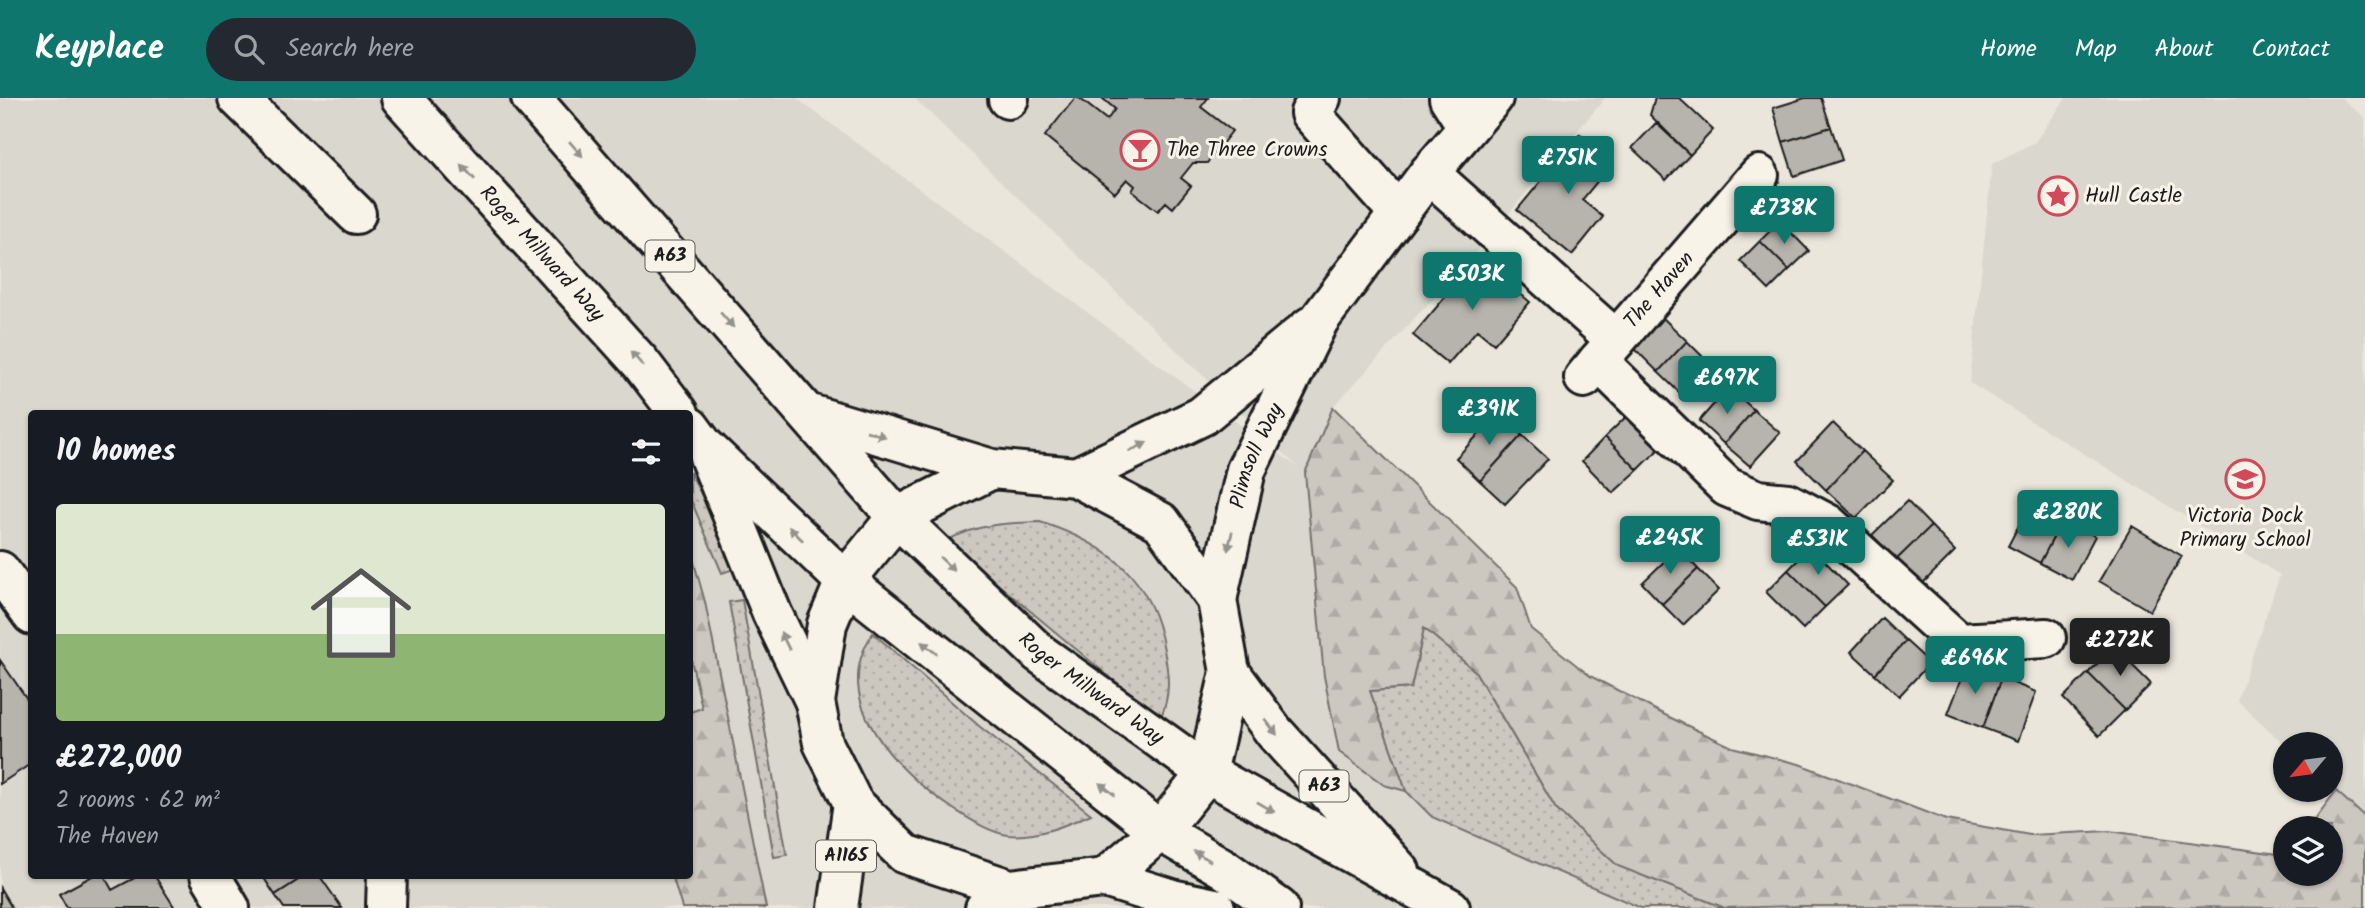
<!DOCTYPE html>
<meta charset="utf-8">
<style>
body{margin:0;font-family:Kalam,sans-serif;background:#242831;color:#f1f3f6;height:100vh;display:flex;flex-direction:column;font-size:26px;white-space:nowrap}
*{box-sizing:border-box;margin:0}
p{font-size:23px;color:#9ea1a6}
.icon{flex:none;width:38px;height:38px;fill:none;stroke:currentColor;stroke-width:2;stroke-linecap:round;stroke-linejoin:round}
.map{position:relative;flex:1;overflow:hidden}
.sheet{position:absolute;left:28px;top:312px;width:665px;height:469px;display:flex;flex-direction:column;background:#171b24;border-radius:7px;box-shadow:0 2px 5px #0004}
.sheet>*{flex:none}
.needle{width:46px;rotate:241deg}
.controls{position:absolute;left:2273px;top:634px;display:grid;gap:14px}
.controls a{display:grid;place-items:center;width:70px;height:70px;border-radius:50%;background:#171b24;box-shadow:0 2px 5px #0004;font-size:35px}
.price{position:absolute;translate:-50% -60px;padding:0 16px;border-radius:7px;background:#0f766e;color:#fff;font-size:23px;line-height:46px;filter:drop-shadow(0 2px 4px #0008)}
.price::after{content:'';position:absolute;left:50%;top:42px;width:21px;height:16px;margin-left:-10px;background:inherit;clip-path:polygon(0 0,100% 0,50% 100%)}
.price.active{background:#222;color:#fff}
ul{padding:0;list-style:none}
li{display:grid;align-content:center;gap:14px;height:371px;padding:0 28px}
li+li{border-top:2px solid #363941}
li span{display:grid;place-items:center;height:217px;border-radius:7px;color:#555}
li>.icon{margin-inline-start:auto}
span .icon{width:126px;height:126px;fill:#fffc;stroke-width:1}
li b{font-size:30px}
h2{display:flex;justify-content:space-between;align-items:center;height:84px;padding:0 28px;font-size:30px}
header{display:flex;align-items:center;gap:42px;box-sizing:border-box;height:98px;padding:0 35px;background:#0f766e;color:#fff}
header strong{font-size:33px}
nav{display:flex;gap:38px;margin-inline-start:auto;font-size:24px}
.search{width:490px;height:63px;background:#242831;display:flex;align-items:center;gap:18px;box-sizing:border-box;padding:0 24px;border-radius:38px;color:#9ea1a6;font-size:26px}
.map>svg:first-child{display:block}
</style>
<header>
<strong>Keyplace</strong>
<div class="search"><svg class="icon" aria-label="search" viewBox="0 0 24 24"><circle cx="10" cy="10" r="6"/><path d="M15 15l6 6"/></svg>Search here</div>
<nav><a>Home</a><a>Map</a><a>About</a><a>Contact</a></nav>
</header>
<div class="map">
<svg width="2365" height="810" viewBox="0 0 2365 810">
<defs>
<pattern id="grass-dots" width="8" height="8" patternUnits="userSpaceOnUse" patternTransform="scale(1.75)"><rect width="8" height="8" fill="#ccc8c0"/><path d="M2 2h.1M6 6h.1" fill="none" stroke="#afaba4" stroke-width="1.8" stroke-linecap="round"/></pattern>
<pattern id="forest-firs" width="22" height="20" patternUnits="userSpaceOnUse" patternTransform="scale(1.75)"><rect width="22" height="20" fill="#ccc8c0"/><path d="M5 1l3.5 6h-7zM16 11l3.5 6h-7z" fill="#afaba4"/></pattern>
</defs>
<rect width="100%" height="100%" fill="#eae6dc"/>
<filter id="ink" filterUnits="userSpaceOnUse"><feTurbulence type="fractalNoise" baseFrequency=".0143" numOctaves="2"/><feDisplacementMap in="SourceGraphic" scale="14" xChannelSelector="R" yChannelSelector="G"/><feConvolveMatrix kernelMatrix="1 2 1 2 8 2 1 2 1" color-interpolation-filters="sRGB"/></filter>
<g filter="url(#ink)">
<!-- built -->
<path fill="#dad7ce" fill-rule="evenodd" d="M0 0H796L1299 370 914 0H1605L1485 144 1333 309 1305 375 1324 578 1383 687 1406 693 1432 719 1641 810H0ZM32 315H690V777H32Z
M2066 0H2341L2365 20V719L2331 688V646L2285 647 2237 602 2280 477 1970 285 1992 66 2035 44Z"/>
<!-- grass -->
<path fill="url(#grass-dots)" stroke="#74726e" stroke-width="2" d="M690 374 716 425 734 471 722 475 690 400Z
M1040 424C1108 446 1152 479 1164 552 1169 577 1171 597 1160 621L946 443C977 426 1005 425 1040 424Z
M742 502 787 757 774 759 729 504Z
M1424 530 1475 573 1556 711 1618 768 1725 810H1641L1432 719 1406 693 1370 593 1411 590Z
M873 535 979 628 1091 716C1067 727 1036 740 1008 737 989 734 971 722 955 712 900 676 826 604 873 535Z"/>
<!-- forest -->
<path fill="url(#forest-firs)" stroke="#74726e" stroke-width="2" d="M1333 309 1517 489 1531 531 1590 578 1667 618 1732 649 1799 666 1946 722 2030 737 2109 733 2285 757 2286 775H2331V730H2308L2336 693 2365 719V810L1802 808 1725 810 1618 768 1556 711 1475 573 1424 530 1411 590 1370 593 1406 693 1384 687 1339 654 1324 578 1305 375Z
M690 450 705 504 766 810H682L672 777H690V614L702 610 690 557Z"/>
<!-- building -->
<path fill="#b6b4ac" stroke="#1c1c1c" stroke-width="2" d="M1075 0H1079L1107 22 1115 11 1102 0H1208L1201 9 1232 33 1207 65H1193L1181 80 1191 88 1173 110 1166 104 1158 113 1132 93 1135 88 1127 81 1115 95 1045 38Z
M1655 0H1679L1713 32 1690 57 1650 17Z
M1805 0H1821L1831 29 1783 44 1773 10Z
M1656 25 1690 57 1666 82 1632 50Z
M1831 29 1842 62 1794 78 1783 44Z
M1580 36 1613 64 1582 102 1603 119 1572 157 1517 112Z
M1780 123 1809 153 1789 172 1760 143Z
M1760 143 1789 172 1769 192 1740 163Z
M1478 160 1530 204 1494 246 1477 232 1448 266 1413 237Z
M1663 220 1687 243 1658 274 1634 250Z
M1687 243 1711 267 1682 297 1658 274Z
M1729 289 1754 312 1724 346 1699 323Z
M1754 312 1780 335 1750 368 1724 346Z
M1499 315 1522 337 1480 383 1456 360Z
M1630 315 1662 348 1638 372 1605 339Z
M1833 325 1862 353 1826 392 1797 363Z
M1522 337 1548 361 1505 406 1480 383Z
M1605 339 1638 372 1613 395 1582 363Z
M1862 353 1893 382 1856 420 1826 392Z
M1907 403 1931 428 1896 462 1872 437Z
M2031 404 2063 421 2040 465 2008 448Z
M2063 421 2095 438 2072 482 2040 465Z
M1931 428 1955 453 1921 487 1896 462Z
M2132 428 2182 458 2150 513 2099 483Z
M1811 449 1848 487 1825 509 1788 472Z
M1678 450 1698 471 1662 506 1642 485Z
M1698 471 1719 492 1683 527 1662 506Z
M1788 472 1825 509 1803 531 1766 494Z
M1882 520 1906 543 1875 576 1851 554Z
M1906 543 1930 565 1899 598 1875 576Z
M2114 549 2151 586 2125 612 2088 575Z
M0 562 32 608V665L0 686Z
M1967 567 2001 580 1983 630 1948 616Z
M2088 575 2125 612 2099 638 2063 600Z
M2001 580 2036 594 2018 643 1983 630Z
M94 777H104L112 792 140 777H154L175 810H67L59 796Z
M262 777H306L275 797Z
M306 777H319L342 810H284L275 797Z
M0 790 12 810H0Z"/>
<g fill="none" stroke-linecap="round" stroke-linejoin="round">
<!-- minor casing -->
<g stroke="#1c1c1c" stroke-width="44">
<g id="minor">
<path d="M238 0 356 116"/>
<path d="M1321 0 1310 15 1399 115"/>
<path d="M1449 0 1467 28"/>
<path d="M1008 1 1009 0"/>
<path d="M1429 75 1616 242 1584 280"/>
<path id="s1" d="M1616 242 1759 77"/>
<path d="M1598 263 1727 389 1758 402 1788 405 1828 426 1959 545 2046 540"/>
<path d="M1076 379 1202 318 1311 228"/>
<path d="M0 473 32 517"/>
<path id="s2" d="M1217 502 1246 372 1319 222 1429 75 1493 0"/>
<path d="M210 777 230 810"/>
<path d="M386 810 387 777"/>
</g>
</g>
<!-- major casing -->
<g stroke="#1c1c1c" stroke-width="44">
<path id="major" d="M838 810 853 705
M985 810 1010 791"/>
</g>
<!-- highway casing -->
<g stroke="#1c1c1c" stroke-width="44">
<g id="highway">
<path id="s3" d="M401 0 640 264 679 315"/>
<path id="s4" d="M531 0 897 419 1039 555 1207 675 1450 810"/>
<path d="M810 316 992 371 1076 379 1161 424 1217 502 1230 574 1207 675 1160 733 1105 780 1010 791 905 756 853 705 823 645 815 604 827 526 845 483 897 419 992 371"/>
<path d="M690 329 704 348 845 483 1160 733 1223 770 1279 810"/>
<path d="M709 359 772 515 815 604"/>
<path d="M1230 574 1275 635 1400 773"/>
<path d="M1105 780 1172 801 1215 810"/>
</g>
</g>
<!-- minor -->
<use href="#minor" stroke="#f7f3e8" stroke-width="38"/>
<!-- major -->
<use href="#major" stroke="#f7f3e8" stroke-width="38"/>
<!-- highway -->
<use href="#highway" stroke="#f7f3e8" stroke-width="38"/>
</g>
<!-- one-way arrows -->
<defs><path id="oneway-solid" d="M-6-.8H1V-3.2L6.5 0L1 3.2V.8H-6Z" transform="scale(1.75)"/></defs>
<g fill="#94928c">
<use href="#oneway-solid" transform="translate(576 51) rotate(49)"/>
<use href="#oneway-solid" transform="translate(468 74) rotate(-132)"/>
<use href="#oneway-solid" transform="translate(727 222) rotate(49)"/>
<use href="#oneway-solid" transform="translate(637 261) rotate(-131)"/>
<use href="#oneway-solid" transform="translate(876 336) rotate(17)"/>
<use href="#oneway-solid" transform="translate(1138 349) rotate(-26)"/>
<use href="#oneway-solid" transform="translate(796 436) rotate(-136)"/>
<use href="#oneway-solid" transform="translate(1230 443) rotate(103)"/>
<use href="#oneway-solid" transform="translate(947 466) rotate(44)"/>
<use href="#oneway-solid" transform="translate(785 543) rotate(-116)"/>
<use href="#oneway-solid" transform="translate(929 550) rotate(-142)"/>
<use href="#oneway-solid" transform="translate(1271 629) rotate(52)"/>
<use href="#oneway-solid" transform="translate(1107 691) rotate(-142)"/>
<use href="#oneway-solid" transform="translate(1266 709) rotate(30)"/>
<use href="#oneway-solid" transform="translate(1202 758) rotate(-150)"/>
</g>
</g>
<!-- icons -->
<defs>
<g id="bar-ring" transform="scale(2.0125)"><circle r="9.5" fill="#f7f3e8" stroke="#d1495b" stroke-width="1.5"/><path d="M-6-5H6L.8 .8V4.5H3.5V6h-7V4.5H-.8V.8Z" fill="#d1495b"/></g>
<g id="sight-ring" transform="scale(2.0125)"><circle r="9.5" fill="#f7f3e8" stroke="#d1495b" stroke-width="1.5"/><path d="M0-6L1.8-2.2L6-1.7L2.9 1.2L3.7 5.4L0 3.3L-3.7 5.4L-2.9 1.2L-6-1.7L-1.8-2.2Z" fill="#d1495b"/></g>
<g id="school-ring" transform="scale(2.0125)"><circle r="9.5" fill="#f7f3e8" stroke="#d1495b" stroke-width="1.5"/><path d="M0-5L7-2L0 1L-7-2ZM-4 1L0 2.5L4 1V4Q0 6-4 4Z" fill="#d1495b"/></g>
</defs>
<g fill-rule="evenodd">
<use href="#bar-ring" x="1140" y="52"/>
<use href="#sight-ring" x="2058" y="98"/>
<use href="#school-ring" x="2245" y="381"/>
</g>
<g text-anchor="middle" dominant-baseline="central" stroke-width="6" stroke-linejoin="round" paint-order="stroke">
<!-- shield labels -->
<g fill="#f7f3e8" stroke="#5e5c59" stroke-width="2">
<rect x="645.5" y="142.5" width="49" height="31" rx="5"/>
<rect x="1299.5" y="672.5" width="49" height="31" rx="5"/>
<rect x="816" y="742.5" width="60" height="31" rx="5"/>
</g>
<g font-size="19" font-weight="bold" fill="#1c1c1c">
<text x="670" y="158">A63</text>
<text x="1324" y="688">A63</text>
<text x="846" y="758">A1165</text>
</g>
<!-- poi labels -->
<g font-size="21" fill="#1c1c1c" stroke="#f7f3e8" text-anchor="start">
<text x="1167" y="52">The Three Crowns</text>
<text x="2085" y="98">Hull Castle</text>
<text x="2245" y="418" text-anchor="middle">Victoria Dock<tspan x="2245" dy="24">Primary School</tspan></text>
</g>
<!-- street labels -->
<g font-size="21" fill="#1c1c1c" stroke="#f7f3e8">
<text stroke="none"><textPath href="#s3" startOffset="210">Roger Millward Way</textPath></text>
<text stroke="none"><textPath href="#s1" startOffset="66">The Haven</textPath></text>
<text stroke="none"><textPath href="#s2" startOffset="150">Plimsoll Way</textPath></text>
<text stroke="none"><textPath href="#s4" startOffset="816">Roger Millward Way</textPath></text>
</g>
</g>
</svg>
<div class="controls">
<a><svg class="needle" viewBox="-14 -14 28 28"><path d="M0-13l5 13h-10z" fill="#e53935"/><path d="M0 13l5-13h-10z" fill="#9ea1a6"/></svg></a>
<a><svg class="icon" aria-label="layers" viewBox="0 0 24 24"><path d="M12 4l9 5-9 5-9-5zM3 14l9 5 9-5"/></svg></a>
</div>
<b class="price" style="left:1568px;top:98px">£751K</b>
<b class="price" style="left:1784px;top:148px">£738K</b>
<b class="price" style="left:1472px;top:214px">£503K</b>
<b class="price" style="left:1727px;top:318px">£697K</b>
<b class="price" style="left:1489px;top:349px">£391K</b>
<b class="price" style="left:2068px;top:452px">£280K</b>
<b class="price" style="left:1670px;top:478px">£245K</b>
<b class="price" style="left:1818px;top:479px">£531K</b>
<b class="price active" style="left:2120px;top:580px">£272K</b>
<b class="price" style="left:1975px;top:598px">£696K</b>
<section class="sheet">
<h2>10 homes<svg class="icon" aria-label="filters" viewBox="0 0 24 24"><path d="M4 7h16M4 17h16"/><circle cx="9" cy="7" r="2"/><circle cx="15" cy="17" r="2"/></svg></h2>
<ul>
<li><span style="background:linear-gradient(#dfe7d0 60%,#8fb573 0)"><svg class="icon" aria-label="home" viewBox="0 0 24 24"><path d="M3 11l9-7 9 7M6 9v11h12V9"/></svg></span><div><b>£272,000</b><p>2 rooms · 62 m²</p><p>The Haven</p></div></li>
</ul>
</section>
</div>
